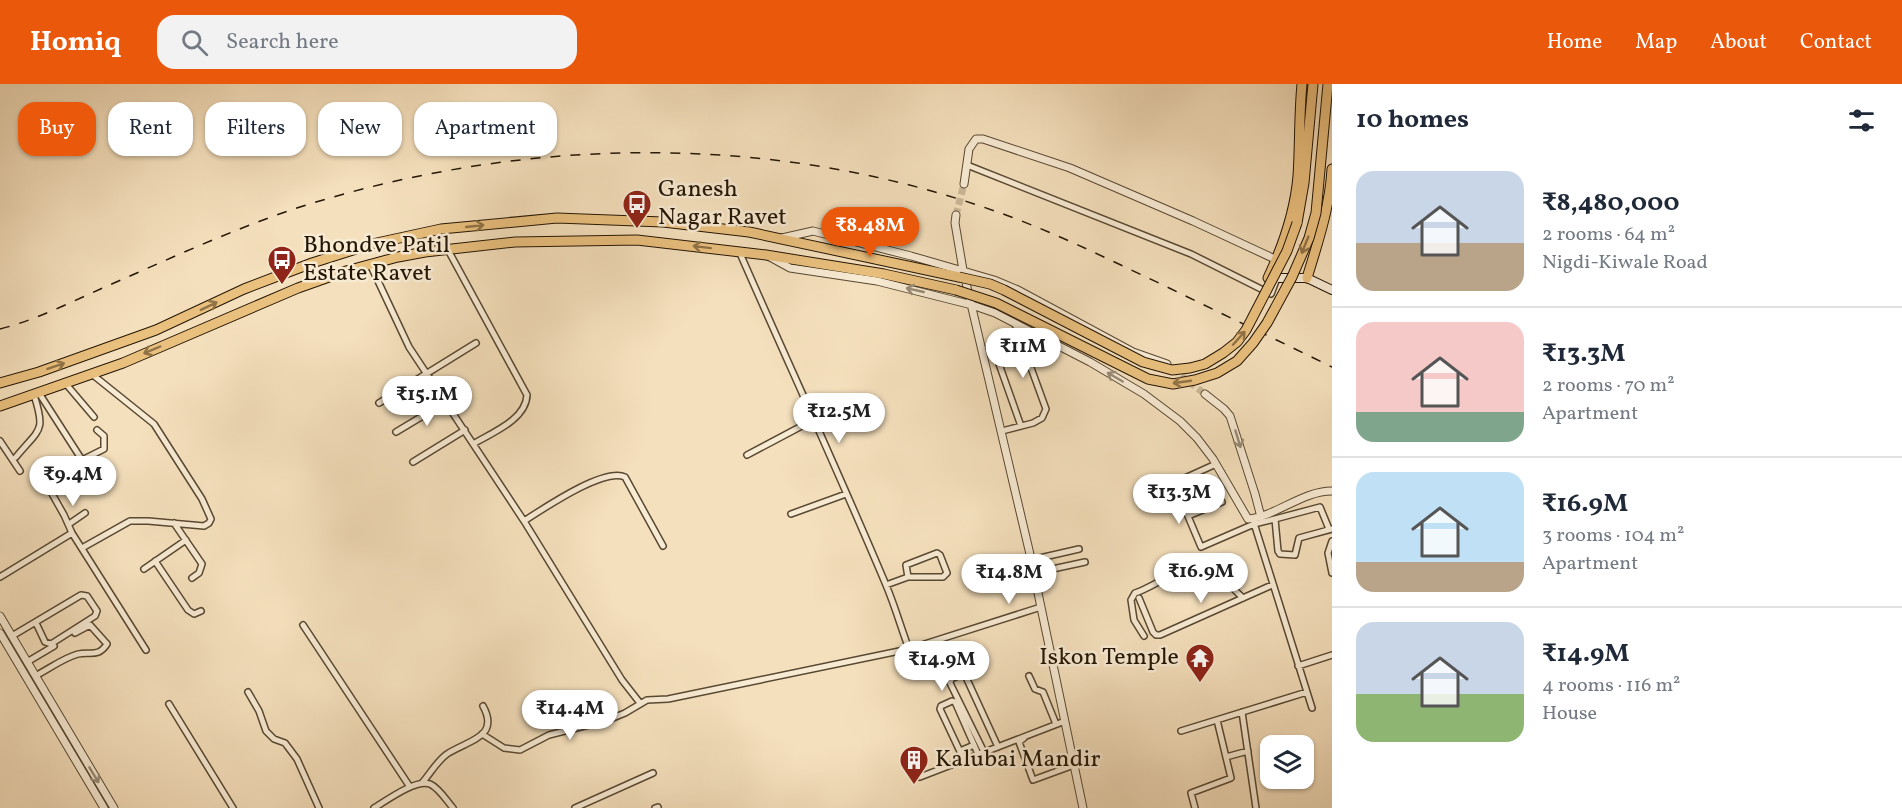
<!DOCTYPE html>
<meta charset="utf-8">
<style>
body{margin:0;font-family:Vollkorn,serif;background:#f2f2f3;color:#1f2937;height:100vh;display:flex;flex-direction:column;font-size:22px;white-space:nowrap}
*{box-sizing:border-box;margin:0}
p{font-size:20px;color:#747a83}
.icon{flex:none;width:33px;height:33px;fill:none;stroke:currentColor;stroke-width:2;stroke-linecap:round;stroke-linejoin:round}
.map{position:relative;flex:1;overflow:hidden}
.panel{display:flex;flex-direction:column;background:#fff;width:570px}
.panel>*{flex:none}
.banner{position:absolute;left:18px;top:18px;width:570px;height:54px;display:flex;gap:12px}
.buttons{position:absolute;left:1260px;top:651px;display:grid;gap:12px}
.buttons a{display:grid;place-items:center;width:54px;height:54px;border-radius:12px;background:#fff;box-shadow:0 2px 4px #0004;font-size:30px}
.price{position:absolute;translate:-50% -51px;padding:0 14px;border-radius:21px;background:#fff;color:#222;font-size:20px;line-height:39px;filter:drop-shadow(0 2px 3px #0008)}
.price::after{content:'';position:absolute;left:50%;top:36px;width:18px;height:14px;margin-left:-9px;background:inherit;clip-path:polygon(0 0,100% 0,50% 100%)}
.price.active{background:#ea580c;color:#fff}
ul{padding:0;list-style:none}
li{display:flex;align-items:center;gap:18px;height:150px;padding:0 24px}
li+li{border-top:2px solid #e0e1e3}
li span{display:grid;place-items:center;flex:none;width:168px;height:120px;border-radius:18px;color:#555}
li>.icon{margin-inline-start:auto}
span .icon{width:72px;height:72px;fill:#fffc;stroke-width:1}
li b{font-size:26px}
h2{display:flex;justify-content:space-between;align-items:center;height:72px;padding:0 24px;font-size:26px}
.chip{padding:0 21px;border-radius:18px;background:#fff;box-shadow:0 2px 4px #0004;font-size:21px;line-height:54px}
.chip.active{background:#ea580c;color:#fff}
header{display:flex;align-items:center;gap:36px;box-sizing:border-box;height:84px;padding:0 30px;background:#ea580c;color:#fff}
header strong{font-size:28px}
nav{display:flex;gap:33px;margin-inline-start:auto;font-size:21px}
.search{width:420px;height:54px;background:#f2f2f3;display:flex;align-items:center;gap:15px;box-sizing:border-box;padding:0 21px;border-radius:18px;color:#747a83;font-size:22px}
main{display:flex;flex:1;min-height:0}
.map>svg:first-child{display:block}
</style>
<header>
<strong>Homiq</strong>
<div class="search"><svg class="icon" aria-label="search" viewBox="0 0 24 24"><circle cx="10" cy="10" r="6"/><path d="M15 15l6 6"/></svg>Search here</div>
<nav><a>Home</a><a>Map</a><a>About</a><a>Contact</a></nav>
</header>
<main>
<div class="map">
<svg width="1332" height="724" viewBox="0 0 1332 724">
<rect width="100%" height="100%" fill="#f5e0bd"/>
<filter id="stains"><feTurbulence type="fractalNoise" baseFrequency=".00333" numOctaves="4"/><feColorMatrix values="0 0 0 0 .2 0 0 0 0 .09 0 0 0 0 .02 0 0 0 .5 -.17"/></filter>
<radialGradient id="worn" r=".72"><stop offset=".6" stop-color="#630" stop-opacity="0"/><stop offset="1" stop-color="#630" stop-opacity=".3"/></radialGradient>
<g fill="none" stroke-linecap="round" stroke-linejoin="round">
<!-- tertiary-tunnel -->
<path stroke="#cbb798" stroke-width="7" stroke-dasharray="7 3.5" stroke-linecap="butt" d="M956 131 964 100
M1173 285 1205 310"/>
<!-- minor casing -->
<g stroke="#584832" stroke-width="8">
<path id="minor" d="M967 81 1191 170 1271 210 1277 194
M448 166 527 311C526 336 491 349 473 360
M739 167C788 279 839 389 886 501 895 522 901 544 909 565
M370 180 409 263 524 437 622 596 640 619
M993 263 1021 342
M66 300 94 333
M39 309 82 376 104 365V352L97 346
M379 319 476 259
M1002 347 1033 339 1042 334 1046 325 1015 240
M396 348 446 318
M0 357 20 387
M747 371 815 335
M16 373C40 344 46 348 34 311
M413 378 465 346
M1216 380 1174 399 1201 463 1254 440 1275 435 1278 467 1280 470 1295 471 1299 454 1332 445
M51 408 64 431 72 449
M791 430 846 410
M1188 432 1222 418
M1275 435 1320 423 1329 445
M1253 436 1312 624
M524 437C543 425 604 383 625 393L663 462
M174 439 202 480 199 489 192 494
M69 440 85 429
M1332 457 1328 469 1332 489
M82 464 130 437H148L204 442 209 439 211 435 202 415 154 340 93 291
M1031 476 1079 465
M155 477 188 526 194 530 201 527
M144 485 186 456
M1034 489 1085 478
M0 493 72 449 146 566
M886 501 908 493H943L947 489 940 471 937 469 906 481 908 493
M1139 514 1153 548 1156 551H1160L1272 501
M303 541 410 703
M12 552 81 511 87 512 97 527 95 532 51 560 45 558 36 539
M1144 552 1134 536 1131 516 1135 509C1155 503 1190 474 1211 485 1222 492 1233 505 1243 514
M27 578 54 562
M1298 582 1332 571
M35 592C49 585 63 574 78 570 90 567 98 574 107 560L90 541 75 549
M1029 592 1035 605 1043 608 1056 640
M248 608 259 627 266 647 274 655 285 659 297 675 319 724
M169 620 233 724
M1242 628 1256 724
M1181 647 1307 608
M482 650 504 664 520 666 549 651 608 636 625 629 647 616 668 615 909 565 1041 523
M1024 654 1019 658 1033 696 1074 681
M960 667 974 661
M984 668 950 599 951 595 962 590 965 591 998 663
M1226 673 1248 667
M964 676 940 625 941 622 952 617 955 618 978 670
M920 693 1065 637
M422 699C430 690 437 677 447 670 469 656 500 653 483 622
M374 724C386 717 415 695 430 700 439 704 447 717 453 724
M575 724 653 689
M655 724 658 723
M1195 724 1191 709 1231 694 1217 636"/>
</g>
<!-- tertiary casing -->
<g stroke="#584832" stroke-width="9">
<path id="tertiary" d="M964 100 969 65 976 55H983L1070 84 1193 137 1277 176
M956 131 955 139 963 186 1029 466 1083 724
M782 154 813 147 911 172 994 196 1018 206 1133 268 1167 280
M770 173 790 184 877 197 972 221 995 229 1090 278 1144 310 1180 337 1197 354 1213 375 1248 435C1277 432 1302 407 1332 407
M1205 310 1224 325 1230 332 1255 410 1261 433
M0 532 114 724
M0 549 104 724"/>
</g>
<!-- secondary casing -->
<g stroke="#231504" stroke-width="10">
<path id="secondary" d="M1270 194H1307L1332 206"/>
</g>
<!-- primary casing -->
<g stroke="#231504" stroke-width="11">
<path id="primary" d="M1297 139 1304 99 1313 0
M1268 194C1283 162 1295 128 1298 92 1300 62 1299 31 1302 0
M1307 194C1318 158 1330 122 1332 85
M0 299 39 288 156 246 244 205 312 179 372 160 441 145 557 134 663 138 749 148 959 193
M0 322 123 279 298 204 346 187 398 173 425 168 515 158 637 156 766 171 884 190 956 206"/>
</g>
<!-- minor -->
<use href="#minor" stroke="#f8ebd4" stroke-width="5"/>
<!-- tertiary -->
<use href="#tertiary" stroke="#f8ebd4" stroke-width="7"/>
<!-- secondary -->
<use href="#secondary" stroke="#f8ebd4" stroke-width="8"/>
<!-- primary -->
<use href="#primary" stroke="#eac07e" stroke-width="9"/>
<!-- rail -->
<path stroke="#231504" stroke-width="1.5" stroke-dasharray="10 10" stroke-linecap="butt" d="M0 245C36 236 71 218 105 203 169 175 233 145 300 123 533 49 791 48 1019 136 1068 155 1114 178 1161 200 1218 228 1275 255 1332 283"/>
<!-- primary-bridge casing -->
<g stroke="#231504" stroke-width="11" stroke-linecap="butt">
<path id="primary-bridge" d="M959 193 990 200 1004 206 1143 278 1172 286 1190 284 1205 280 1223 269 1237 258 1246 246 1287 167 1297 139
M956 206 996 219 1148 295 1173 300 1195 296 1217 289 1237 277 1253 259 1267 239 1292 193 1309 154 1316 129 1328 0"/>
</g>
<!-- primary-bridge -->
<use href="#primary-bridge" stroke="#eac07e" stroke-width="9"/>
</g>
<!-- one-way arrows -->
<defs><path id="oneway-shaft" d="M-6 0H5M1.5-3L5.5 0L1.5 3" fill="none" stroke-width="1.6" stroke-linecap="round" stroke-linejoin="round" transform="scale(1.5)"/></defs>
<g stroke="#907347">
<use href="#oneway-shaft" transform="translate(475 142) rotate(-6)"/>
<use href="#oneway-shaft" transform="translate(1305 161) rotate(112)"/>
<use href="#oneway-shaft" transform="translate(702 163) rotate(-173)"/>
<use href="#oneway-shaft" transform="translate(209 222) rotate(-26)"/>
<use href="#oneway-shaft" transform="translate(1239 254) rotate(-48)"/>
<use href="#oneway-shaft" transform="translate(152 266) rotate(157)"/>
<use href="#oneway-shaft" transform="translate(56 282) rotate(-19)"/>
<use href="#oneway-shaft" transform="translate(1182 298) rotate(172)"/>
</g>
<g stroke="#988b76">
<use href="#oneway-shaft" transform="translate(915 206) rotate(-167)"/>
<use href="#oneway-shaft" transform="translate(1115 293) rotate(-150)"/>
<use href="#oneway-shaft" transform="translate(1238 355) rotate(73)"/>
<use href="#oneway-shaft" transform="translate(94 691) rotate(59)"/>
</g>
<!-- icons -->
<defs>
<g id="bus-pin" transform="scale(1.5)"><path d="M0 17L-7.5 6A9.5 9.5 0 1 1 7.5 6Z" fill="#8f2418" stroke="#f8ebd4"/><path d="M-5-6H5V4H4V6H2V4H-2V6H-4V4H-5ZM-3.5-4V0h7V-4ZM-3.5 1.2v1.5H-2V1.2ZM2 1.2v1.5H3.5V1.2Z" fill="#fff"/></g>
<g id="temple-pin" transform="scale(1.5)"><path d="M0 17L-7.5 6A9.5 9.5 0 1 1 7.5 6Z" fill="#8f2418" stroke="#f8ebd4"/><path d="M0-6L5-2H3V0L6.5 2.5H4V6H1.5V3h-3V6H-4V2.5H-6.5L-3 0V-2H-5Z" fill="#fff"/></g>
<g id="building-pin" transform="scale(1.5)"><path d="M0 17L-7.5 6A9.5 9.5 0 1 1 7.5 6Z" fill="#8f2418" stroke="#f8ebd4"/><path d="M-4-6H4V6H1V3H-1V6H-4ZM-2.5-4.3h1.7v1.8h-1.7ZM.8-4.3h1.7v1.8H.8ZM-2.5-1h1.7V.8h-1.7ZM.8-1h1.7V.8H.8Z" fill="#fff"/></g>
</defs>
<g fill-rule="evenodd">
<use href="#bus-pin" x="637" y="120"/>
<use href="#bus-pin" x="282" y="176"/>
<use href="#temple-pin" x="1200" y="574"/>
<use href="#building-pin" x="914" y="676"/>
</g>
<g text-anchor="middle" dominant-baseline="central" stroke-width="5" stroke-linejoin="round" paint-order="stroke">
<!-- poi labels -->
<g font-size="24" fill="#231504" stroke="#f8ebd4" text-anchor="start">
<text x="658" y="106">Ganesh<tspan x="658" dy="28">Nagar Ravet</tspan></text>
<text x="303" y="162">Bhondve Patil<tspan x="303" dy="28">Estate Ravet</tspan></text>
<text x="1179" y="574" text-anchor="end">Iskon Temple</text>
<text x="935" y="676">Kalubai Mandir</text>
</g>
</g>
<rect width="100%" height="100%" filter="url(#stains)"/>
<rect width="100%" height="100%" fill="url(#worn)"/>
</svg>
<div class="buttons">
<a><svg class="icon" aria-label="layers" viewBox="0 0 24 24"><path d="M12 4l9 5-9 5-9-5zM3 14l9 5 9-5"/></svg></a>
</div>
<b class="price active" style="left:870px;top:174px">₹8.48M</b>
<b class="price" style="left:1023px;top:295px">₹11M</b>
<b class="price" style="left:427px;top:343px">₹15.1M</b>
<b class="price" style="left:839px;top:360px">₹12.5M</b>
<b class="price" style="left:73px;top:423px">₹9.4M</b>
<b class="price" style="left:1179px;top:441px">₹13.3M</b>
<b class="price" style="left:1201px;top:520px">₹16.9M</b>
<b class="price" style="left:1009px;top:521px">₹14.8M</b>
<b class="price" style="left:942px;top:608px">₹14.9M</b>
<b class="price" style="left:570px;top:657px">₹14.4M</b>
<div class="banner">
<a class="chip active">Buy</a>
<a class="chip">Rent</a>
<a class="chip">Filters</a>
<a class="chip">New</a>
<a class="chip">Apartment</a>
</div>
</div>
<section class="panel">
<h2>10 homes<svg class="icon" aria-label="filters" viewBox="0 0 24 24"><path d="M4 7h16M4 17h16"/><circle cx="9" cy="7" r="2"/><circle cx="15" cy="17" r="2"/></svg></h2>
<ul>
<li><span style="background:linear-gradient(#c9d6e8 60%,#b9a48a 0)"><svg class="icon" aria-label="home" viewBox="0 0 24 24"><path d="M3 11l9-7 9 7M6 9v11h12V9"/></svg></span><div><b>₹8,480,000</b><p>2 rooms · 64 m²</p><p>Nigdi-Kiwale Road</p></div></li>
<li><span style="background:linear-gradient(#f6c9c9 75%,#7fa58c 0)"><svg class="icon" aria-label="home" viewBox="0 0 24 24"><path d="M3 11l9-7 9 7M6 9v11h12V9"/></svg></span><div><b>₹13.3M</b><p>2 rooms · 70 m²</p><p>Apartment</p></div></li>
<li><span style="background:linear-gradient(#bfe0f5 75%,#b9a48a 0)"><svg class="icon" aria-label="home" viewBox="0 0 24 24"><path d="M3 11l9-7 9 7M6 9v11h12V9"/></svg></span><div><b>₹16.9M</b><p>3 rooms · 104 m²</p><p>Apartment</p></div></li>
<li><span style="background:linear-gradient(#c9d6e8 60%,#8fb573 0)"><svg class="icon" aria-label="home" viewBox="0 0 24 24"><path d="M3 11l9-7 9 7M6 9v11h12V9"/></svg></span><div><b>₹14.9M</b><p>4 rooms · 116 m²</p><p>House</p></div></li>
</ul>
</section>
</main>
